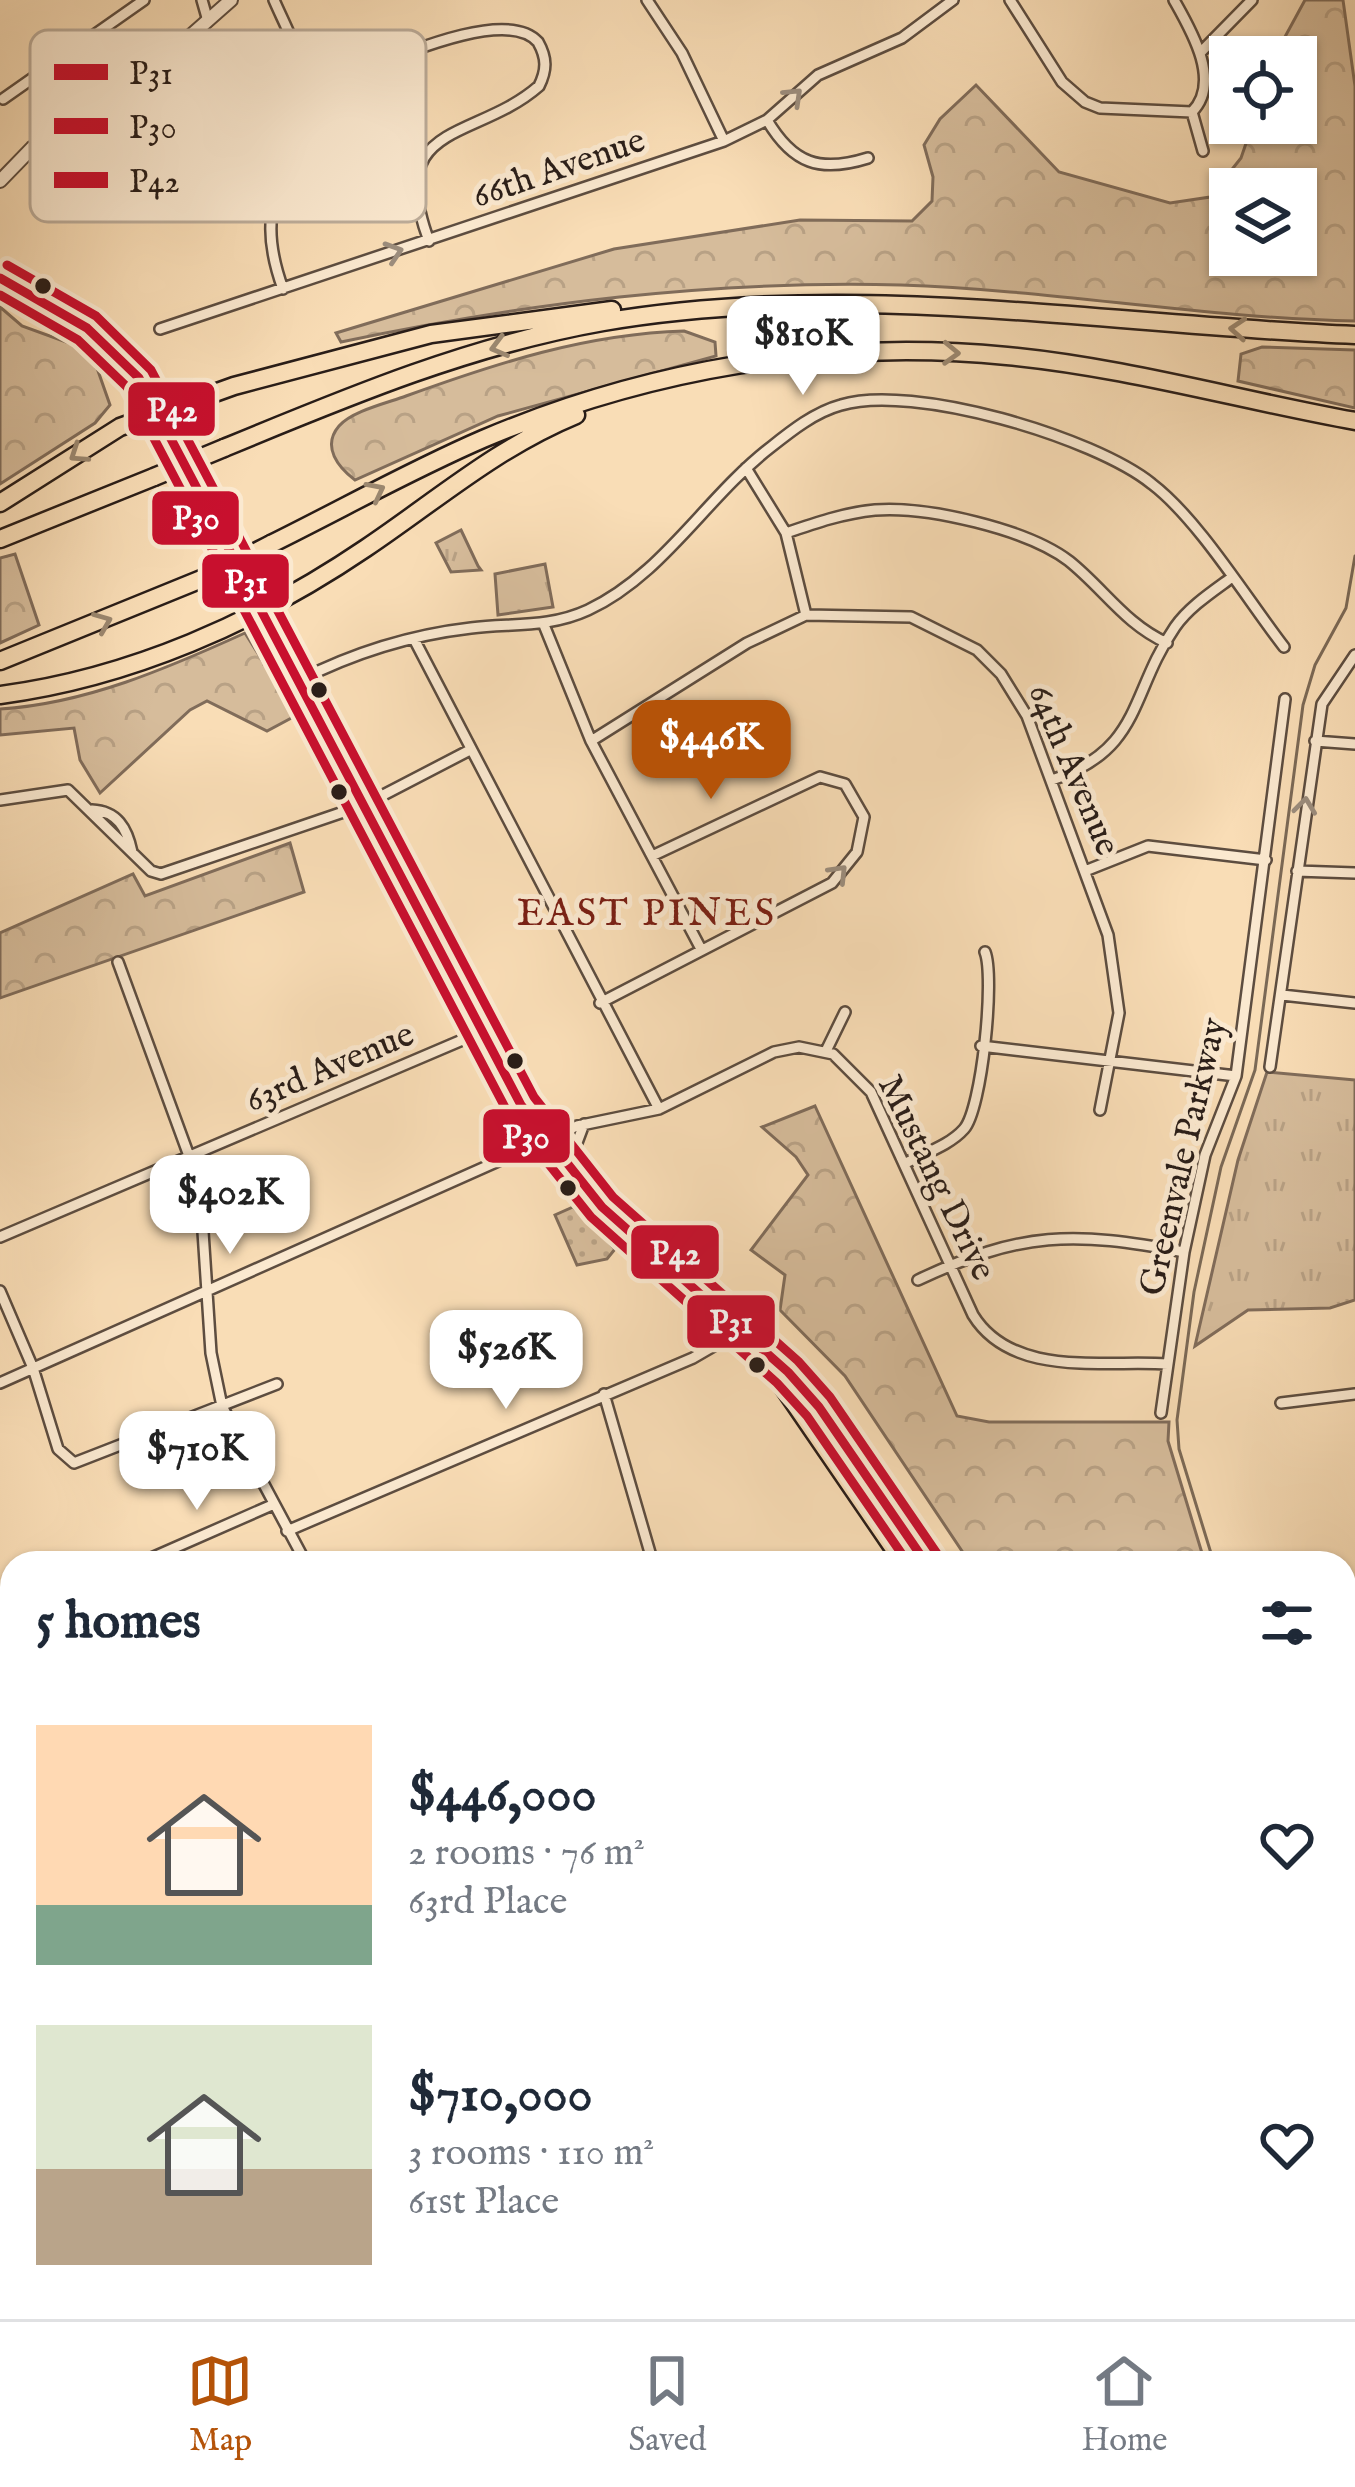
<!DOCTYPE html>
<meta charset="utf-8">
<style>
body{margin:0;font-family:"IM FELL English",serif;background:#f6f6f7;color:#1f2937;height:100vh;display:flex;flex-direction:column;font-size:45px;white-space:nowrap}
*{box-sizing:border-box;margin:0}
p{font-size:39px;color:#747a83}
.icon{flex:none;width:66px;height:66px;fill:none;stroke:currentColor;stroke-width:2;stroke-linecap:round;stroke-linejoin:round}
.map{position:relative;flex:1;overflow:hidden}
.sheet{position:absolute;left:0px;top:1551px;width:1356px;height:768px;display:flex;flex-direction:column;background:#fff;border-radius:36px 36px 0 0;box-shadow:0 3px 9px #0004}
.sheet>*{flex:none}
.controls{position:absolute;left:1209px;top:36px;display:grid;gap:24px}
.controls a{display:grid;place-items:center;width:108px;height:108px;border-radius:0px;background:#fff;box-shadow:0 3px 9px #0004;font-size:60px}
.price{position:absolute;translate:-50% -102px;padding:0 27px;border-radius:24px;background:#fff;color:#222;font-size:39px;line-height:78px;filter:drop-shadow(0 3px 6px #0008)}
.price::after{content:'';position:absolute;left:50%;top:72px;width:36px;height:27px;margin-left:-18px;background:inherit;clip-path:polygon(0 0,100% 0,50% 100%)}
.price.active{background:#b45309;color:#fff}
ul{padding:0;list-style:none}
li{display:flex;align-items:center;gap:36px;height:300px;padding:0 36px}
li span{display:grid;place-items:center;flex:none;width:336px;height:240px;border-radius:0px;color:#555}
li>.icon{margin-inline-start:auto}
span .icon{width:144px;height:144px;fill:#fffc;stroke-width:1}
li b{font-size:51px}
h2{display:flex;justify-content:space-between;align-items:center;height:144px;padding:0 36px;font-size:51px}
.menu{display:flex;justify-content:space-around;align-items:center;height:168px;border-top:3px solid #e0e1e3;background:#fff;font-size:33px;color:#747a83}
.menu a{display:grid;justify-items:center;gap:6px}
.menu .active{color:#b45309}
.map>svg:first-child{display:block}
</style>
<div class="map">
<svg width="1355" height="2319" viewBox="0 0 1355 2319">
<defs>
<pattern id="grass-dots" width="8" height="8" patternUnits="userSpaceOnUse" patternTransform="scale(3)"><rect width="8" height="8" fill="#d6bc9b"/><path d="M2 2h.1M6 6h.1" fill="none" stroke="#b8a185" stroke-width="1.8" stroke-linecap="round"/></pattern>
<pattern id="forest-crowns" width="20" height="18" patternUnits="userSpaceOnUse" patternTransform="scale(3)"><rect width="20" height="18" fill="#d6bc9b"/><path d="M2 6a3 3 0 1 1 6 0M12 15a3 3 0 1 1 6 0" fill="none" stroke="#b8a185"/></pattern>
<pattern id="park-tufts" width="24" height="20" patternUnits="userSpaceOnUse" patternTransform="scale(3)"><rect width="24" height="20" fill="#d6bc9b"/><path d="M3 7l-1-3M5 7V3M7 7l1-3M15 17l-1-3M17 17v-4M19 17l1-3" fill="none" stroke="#b8a185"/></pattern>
</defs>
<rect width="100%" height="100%" fill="#f9ddb6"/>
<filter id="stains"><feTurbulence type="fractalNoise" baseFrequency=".00167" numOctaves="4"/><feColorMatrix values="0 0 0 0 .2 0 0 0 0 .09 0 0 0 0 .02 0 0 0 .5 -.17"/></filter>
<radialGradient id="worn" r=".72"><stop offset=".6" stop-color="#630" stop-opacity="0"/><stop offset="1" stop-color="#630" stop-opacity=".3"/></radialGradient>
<!-- grass -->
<path fill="url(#grass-dots)" stroke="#806c5a" stroke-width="3" d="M573 1207 615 1249 607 1259 577 1265 555 1215Z"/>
<!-- forest -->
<path fill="url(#forest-crowns)" stroke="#806c5a" stroke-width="3" fill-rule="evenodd" d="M1305 0H1343L1355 86V321C1203 318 1053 290 901 285 711 280 527 303 341 342L336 333 614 249 800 220 912 221 932 201 933 177 924 145 940 119 976 85 1059 172 1170 203 1210 197 1241 158 1253 123H1296V57H1274ZM1230 189H1296V255H1230Z
M0 307 22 326 91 351 110 405 95 423 0 484Z
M684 331 715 342 716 356 498 416 355 480C339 468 321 447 339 426 352 411 387 403 406 396 497 363 586 334 684 331Z
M1262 347 1355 350V408L1238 381 1241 354Z
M15 554 39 625 0 643V558Z
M245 633 297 715 267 731 207 701 190 710 100 793 80 760 74 728 0 735V709C85 704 168 668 245 633Z
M290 843 304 892 0 998V933L133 874 145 896Z
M815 1106 957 1416 989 1422H1169L1168 1441 1205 1563H970L845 1376 780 1310 785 1275 751 1250 808 1175 796 1157 762 1127Z"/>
<!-- park -->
<path fill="url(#park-tufts)" stroke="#806c5a" stroke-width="3" d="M461 530 478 566 481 570 451 572 436 543Z
M545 564 553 607 498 615 495 574Z
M1267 1072 1355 1080V1300L1330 1308 1248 1310 1195 1346 1238 1160Z"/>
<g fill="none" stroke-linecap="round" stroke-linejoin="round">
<!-- stream -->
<path stroke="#7b6956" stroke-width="3" d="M1214 1563 1179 1449 1177 1420 1194 1292 1221 1167 1255 1070 1303 705 1315 665 1346 608 1355 556"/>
<!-- minor casing -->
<g stroke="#5d4d40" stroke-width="14">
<path id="minor" d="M202 0 208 21
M274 0C286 28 308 67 307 98 305 179 246 186 283 289
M647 0 682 53 724 141
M1010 0 1062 82 1085 102 1100 108 1192 112
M1174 0C1191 30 1222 82 1192 112
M1200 53 1252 0
M307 91C358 77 500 0 538 42 547 58 547 70 539 86 475 142 384 120 429 241
M3 99 144 0
M1192 112 1203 151
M767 120C793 164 820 173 868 158
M160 329 724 141 767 120 818 75 902 38 953 0
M746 468 786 533 806 615
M786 533C815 523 844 513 875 510 927 506 1027 529 1069 561 1104 589 1125 624 1167 643
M544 625 591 741 701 949
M414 639 659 1109
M298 681C353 653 410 635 471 628 512 623 549 628 588 610 663 575 706 497 771 447 791 431 815 412 841 405 912 383 1094 437 1152 484 1198 519 1247 599 1284 647
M591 741 747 643 806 615 911 617 977 650 1001 674 1027 716 1108 935 1119 1013 1100 1110
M1315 741 1355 744
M1052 780C1143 749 1129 694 1175 627 1189 607 1212 592 1231 578
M0 800 68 790 151 871 161 874 364 805 468 751
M92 810C117 811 127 828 132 852
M1085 871 1148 846 1266 860
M1297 871 1355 873
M118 962 200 1186 211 1353 222 1406 306 1563
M1282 995 1355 1003
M600 1003 832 883 857 852 864 817 845 784 820 777 652 856
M981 1046 1236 1076
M826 1051 845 1012
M1270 1067 1322 704 1355 655
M906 1163C925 1153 950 1145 964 1129 982 1109 995 977 985 952
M569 1164 584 1124
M0 1237 481 1032
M918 1280C1022 1231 1073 1231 1184 1252
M0 1291 33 1368 58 1449 74 1463 277 1384
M0 1383 577 1126 659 1109 774 1052 799 1047 833 1054 871 1092 973 1315C1012 1378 1102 1360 1168 1364
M604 1394 653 1563
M1281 1403 1355 1394
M1161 1413 1184 1252 1205 1155 1236 1076 1285 699
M287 1531 693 1358 743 1329
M140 1563 272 1505
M0 1623 12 1618
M0 1851 5 1865 0 1875
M0 1966 12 1990
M0 2160 12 2198
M41 2307 44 2319
M752 2307 754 2319
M966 2307 968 2319
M1122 2307 1124 2319
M1277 2307 1279 2319
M132 2314 173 2307"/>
</g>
<!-- tertiary casing -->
<g stroke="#5d4d40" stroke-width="16">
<path id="tertiary" d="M0 181 32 148 128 91 231 0
M1344 2007 1355 2026
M1344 2028 1355 2050"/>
</g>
<!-- primary casing -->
<g stroke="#291d18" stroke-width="20">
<path id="primary" d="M0 278 87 328 139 378 521 1105 602 1207 788 1372 819 1407 926 1563
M762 1357 903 1563
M1344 2003 1355 2010
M1344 2064 1355 2060
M1344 2094 1355 2097
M1156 2307 1159 2319
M1178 2307 1180 2319
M486 2319 511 2307
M554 2319 583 2307"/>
</g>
<!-- motorway casing -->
<g stroke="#291d18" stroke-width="21">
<path id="motorway" d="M224 448C347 397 471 345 603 322 854 279 1103 325 1355 335
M0 503 120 427 234 386 431 334 612 310
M0 539 154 477
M271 544C342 509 411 470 483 439 648 369 828 338 1007 356 1124 367 1239 400 1355 421
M0 661 204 578
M0 695C130 678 257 622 366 548 436 501 496 448 576 415"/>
</g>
<!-- minor -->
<use href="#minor" stroke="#fbe9d0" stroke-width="9"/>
<!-- tertiary -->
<use href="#tertiary" stroke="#fbe9d0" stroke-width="12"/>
<!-- primary -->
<use href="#primary" stroke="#f9ddb6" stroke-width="15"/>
<!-- motorway -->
<use href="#motorway" stroke="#f9ddb6" stroke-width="16"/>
<!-- motorway-bridge casing -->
<g stroke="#291d18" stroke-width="21" stroke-linecap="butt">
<path id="motorway-bridge" d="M154 477 224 448
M204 578 271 544"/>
</g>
<!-- motorway-bridge -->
<use href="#motorway-bridge" stroke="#f9ddb6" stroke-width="16"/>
<!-- bus-1 casing -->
<g stroke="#fbe9d0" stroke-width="18">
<path id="bus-1" d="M0 278 87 328 139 378 521 1105 602 1207 788 1372 819 1407 926 1563"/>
</g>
<!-- bus-2 casing -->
<g stroke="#fbe9d0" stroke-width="18">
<path id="bus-2" d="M0 295 78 340 127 387 508 1113 591 1217 777 1383 807 1416 908 1563"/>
</g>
<!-- bus-3 casing -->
<g stroke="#fbe9d0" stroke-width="18">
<path id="bus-3" d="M7 265 96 316 151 370 534 1097 613 1197 798 1361 830 1397 938 1555"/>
</g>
<!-- bus-1 -->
<use href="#bus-1" stroke="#c8102e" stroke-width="9"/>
<!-- bus-2 -->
<use href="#bus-2" stroke="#c8102e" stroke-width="9"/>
<!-- bus-3 -->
<use href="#bus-3" stroke="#c8102e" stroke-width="9"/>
</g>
<!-- one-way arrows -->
<defs><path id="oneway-chevron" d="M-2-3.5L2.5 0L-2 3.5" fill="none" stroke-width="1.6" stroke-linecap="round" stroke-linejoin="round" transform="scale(3)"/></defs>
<g stroke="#9c8d7d">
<use href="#oneway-chevron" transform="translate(794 96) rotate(-44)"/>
<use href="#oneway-chevron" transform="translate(394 252) rotate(-18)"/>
<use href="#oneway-chevron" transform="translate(1305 806) rotate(-83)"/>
<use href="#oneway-chevron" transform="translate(839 873) rotate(-46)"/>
</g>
<g stroke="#9b876f">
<use href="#oneway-chevron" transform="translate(1238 329) rotate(-176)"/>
<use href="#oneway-chevron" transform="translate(499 347) rotate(165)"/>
<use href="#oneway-chevron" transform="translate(951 353) rotate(2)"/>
<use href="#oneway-chevron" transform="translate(78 454) rotate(146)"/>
<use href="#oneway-chevron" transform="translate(376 491) rotate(-27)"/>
<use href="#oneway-chevron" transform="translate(103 622) rotate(-22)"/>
</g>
<!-- markers -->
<g fill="#291d18" stroke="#fbe9d0" stroke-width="4.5">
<circle cx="43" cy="286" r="10"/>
<circle cx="319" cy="690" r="10"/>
<circle cx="339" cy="792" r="10"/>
<circle cx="515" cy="1061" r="10"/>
<circle cx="568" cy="1188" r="10"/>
<circle cx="757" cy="1365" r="10"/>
</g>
<g text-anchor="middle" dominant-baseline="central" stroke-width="10" stroke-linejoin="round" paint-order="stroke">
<!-- street labels -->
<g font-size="36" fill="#291d18" stroke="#fbe9d0">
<text transform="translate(559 169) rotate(-19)">66th Avenue</text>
<text transform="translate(1073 770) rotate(67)">64th Avenue</text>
<text transform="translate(330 1068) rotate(-23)">63rd Avenue</text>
<text transform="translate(1184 1157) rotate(-77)">Greenvale Parkway</text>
<text transform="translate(936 1178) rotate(64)">Mustang Drive</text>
</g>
<!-- neighbourhood labels -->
<g font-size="39" letter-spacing="3" fill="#7a1f14" stroke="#fbe9d0">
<text x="647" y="914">EAST PINES</text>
</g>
</g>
<!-- legend -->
<rect x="30" y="30" width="396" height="192" rx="18" fill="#fbe9d0" stroke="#bcac99" stroke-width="3"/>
<rect x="54" y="64" width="54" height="16" fill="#c8102e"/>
<rect x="54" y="118" width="54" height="16" fill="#c8102e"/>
<rect x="54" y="172" width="54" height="16" fill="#c8102e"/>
<g font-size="33" fill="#291d18">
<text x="129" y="84">P31</text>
<text x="129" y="138">P30</text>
<text x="129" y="192">P42</text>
</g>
<g stroke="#fbe9d0" stroke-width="4.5">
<rect x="126" y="380" width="91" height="58" rx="12" fill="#c8102e"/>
<rect x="150" y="489" width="91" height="58" rx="12" fill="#c8102e"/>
<rect x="200" y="552" width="91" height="58" rx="12" fill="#c8102e"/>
<rect x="481" y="1107" width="91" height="58" rx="12" fill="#c8102e"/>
<rect x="629" y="1223" width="92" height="58" rx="12" fill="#c8102e"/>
<rect x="685" y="1293" width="92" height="57" rx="12" fill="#c8102e"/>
</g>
<g font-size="33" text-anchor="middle" font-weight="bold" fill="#fff">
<text x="172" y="421">P42</text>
<text x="196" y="529">P30</text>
<text x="246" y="593">P31</text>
<text x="526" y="1148">P30</text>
<text x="675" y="1264">P42</text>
<text x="731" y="1333">P31</text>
</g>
<rect width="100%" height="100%" filter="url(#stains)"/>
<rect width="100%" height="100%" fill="url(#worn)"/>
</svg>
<div class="controls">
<a><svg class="icon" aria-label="locate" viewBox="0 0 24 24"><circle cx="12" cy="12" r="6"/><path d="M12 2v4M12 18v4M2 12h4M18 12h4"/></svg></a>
<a><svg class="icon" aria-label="layers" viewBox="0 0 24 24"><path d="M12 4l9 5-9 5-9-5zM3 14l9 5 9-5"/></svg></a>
</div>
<b class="price" style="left:803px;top:398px">$810K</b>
<b class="price active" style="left:711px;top:802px">$446K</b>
<b class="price" style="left:230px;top:1257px">$402K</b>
<b class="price" style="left:506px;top:1412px">$526K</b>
<b class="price" style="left:197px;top:1513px">$710K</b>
<section class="sheet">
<h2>5 homes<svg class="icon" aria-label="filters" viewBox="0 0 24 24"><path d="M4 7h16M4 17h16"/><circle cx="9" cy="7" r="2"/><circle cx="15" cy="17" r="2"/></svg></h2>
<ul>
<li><span style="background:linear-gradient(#ffd9b3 75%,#7fa58c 0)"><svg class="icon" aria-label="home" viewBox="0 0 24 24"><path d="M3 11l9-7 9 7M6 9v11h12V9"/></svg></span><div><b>$446,000</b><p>2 rooms · 76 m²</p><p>63rd Place</p></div><svg class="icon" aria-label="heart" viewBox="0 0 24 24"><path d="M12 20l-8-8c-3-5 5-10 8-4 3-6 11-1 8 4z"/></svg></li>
<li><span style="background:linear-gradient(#dfe7d0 60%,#b9a48a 0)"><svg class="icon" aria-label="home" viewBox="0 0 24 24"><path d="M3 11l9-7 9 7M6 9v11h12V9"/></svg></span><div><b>$710,000</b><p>3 rooms · 110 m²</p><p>61st Place</p></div><svg class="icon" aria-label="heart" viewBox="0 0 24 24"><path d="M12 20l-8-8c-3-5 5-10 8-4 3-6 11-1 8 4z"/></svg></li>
</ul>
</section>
</div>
<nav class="menu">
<a class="active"><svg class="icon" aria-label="map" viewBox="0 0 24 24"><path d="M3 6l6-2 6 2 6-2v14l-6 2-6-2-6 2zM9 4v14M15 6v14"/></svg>Map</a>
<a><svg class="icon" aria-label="saved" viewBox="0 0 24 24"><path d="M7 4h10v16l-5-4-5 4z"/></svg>Saved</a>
<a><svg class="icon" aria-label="home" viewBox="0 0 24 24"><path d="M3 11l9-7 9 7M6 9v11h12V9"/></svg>Home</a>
</nav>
